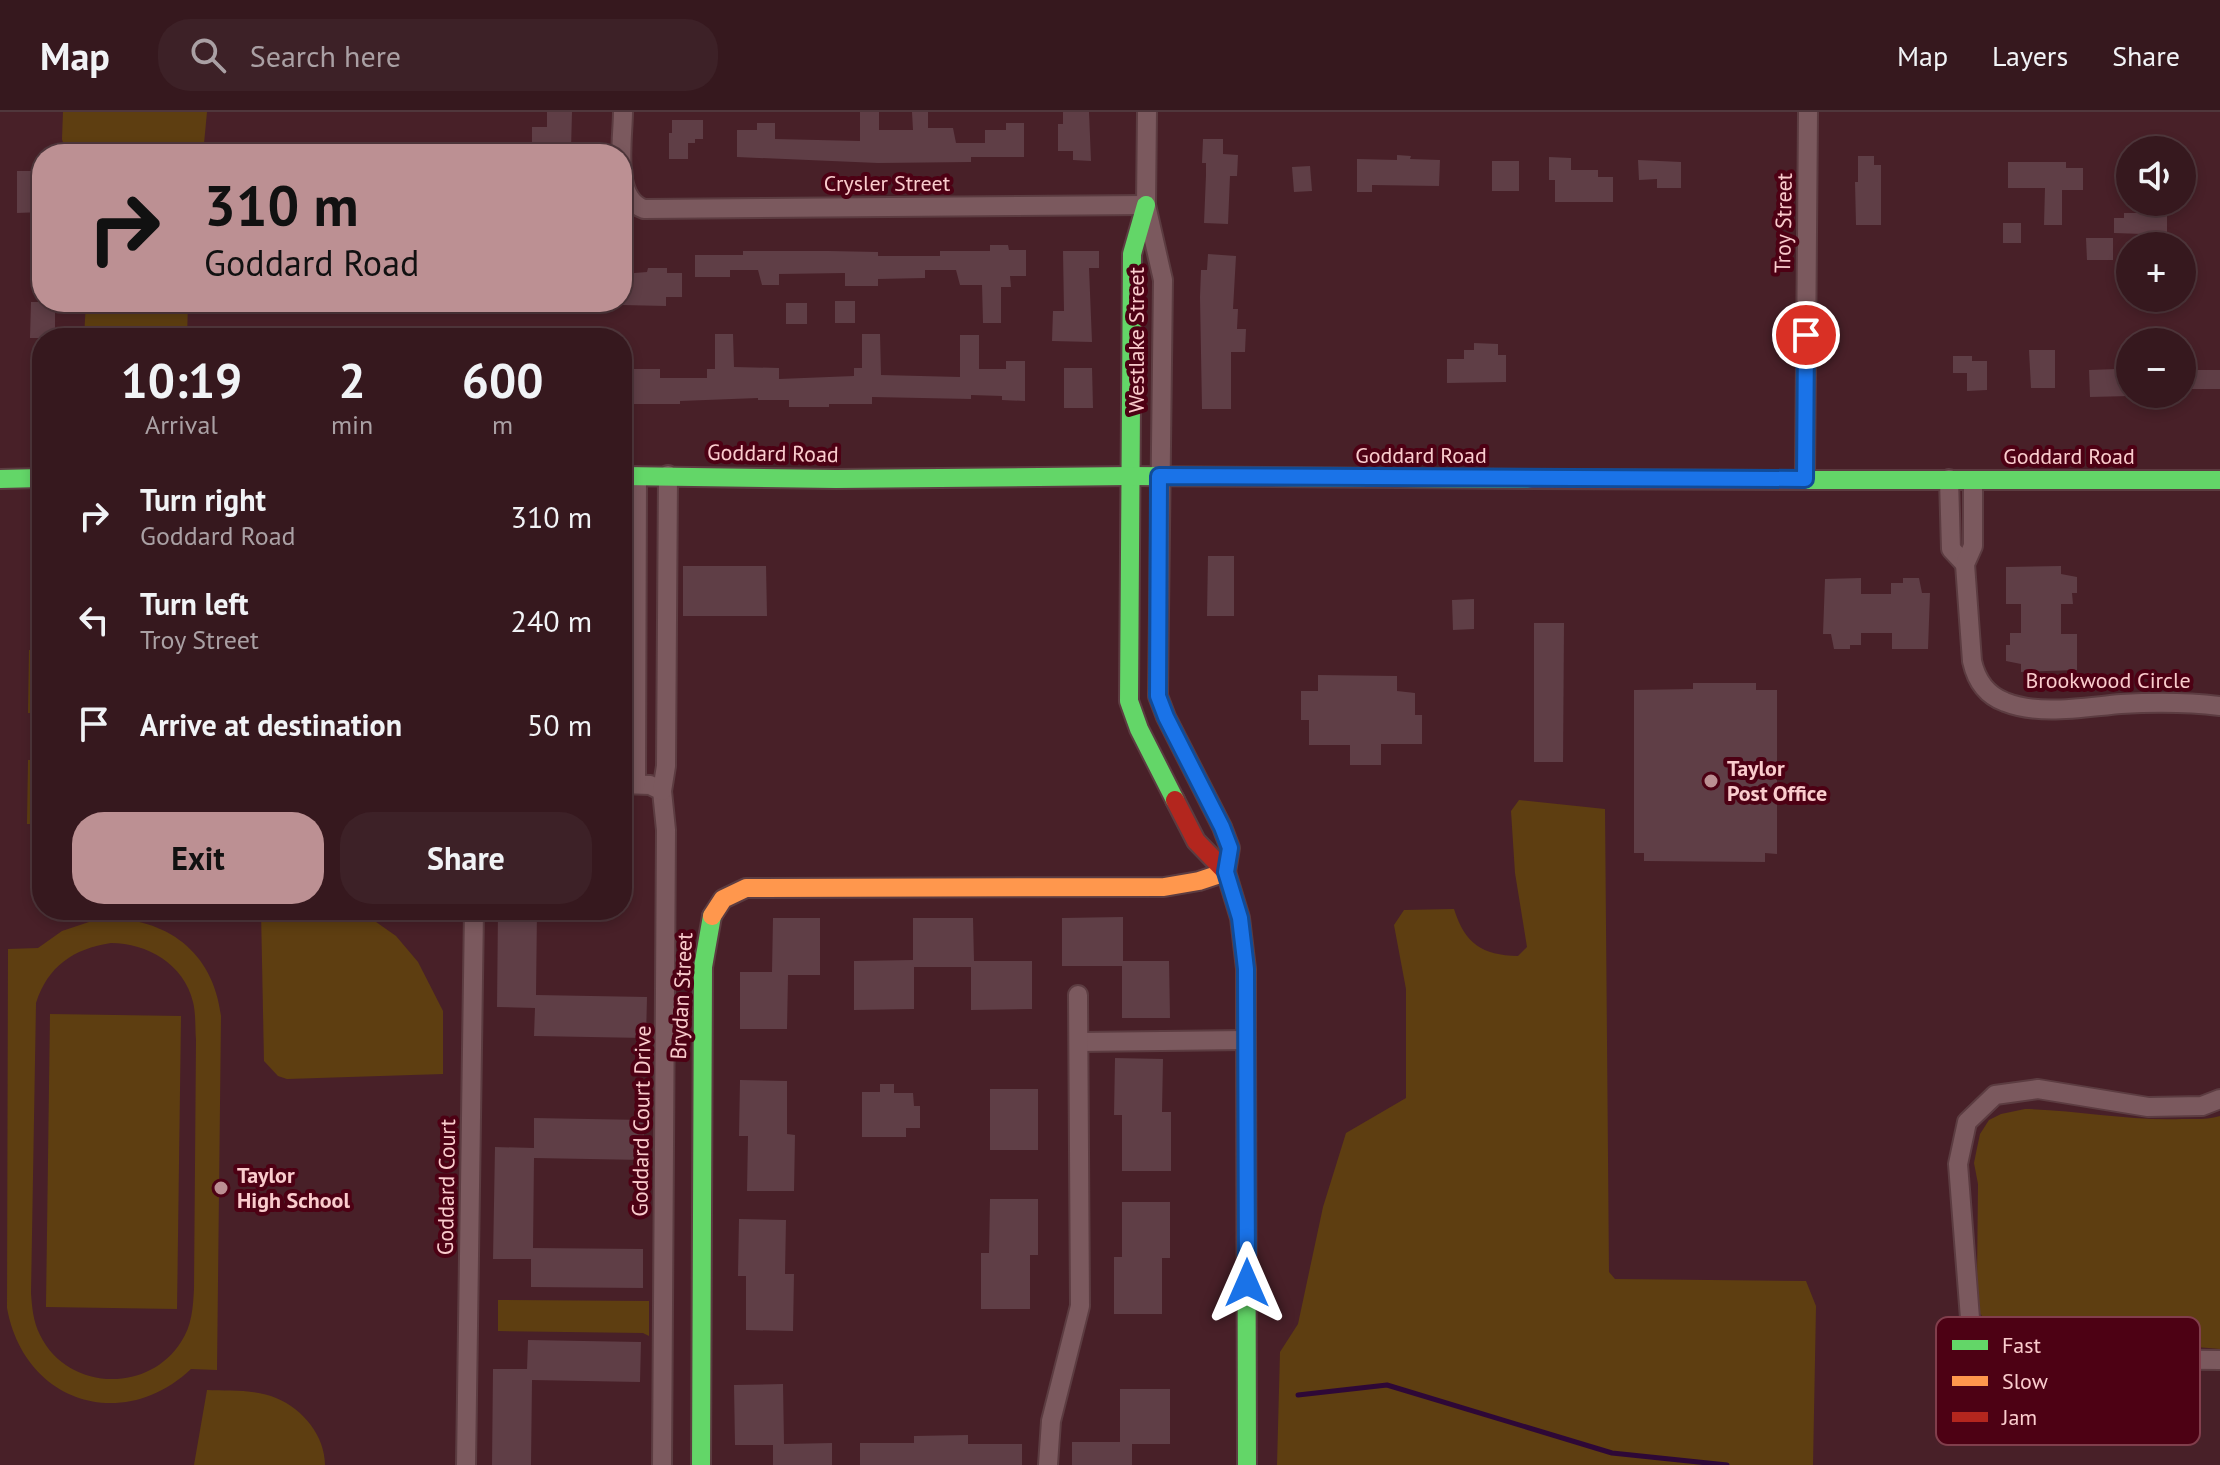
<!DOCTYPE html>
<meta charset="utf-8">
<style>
:root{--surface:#36181e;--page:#3d2127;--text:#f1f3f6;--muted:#aaa0a4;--line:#50373c;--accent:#bc9093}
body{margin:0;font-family:"PT Sans",sans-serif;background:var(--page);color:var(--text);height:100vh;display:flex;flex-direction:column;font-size:30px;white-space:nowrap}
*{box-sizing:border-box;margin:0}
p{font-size:26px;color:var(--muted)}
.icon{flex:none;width:44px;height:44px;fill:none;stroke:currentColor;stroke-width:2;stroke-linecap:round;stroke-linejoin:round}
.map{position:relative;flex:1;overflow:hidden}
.details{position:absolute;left:32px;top:216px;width:600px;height:592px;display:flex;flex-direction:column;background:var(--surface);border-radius:32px;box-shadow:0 4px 12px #0003,0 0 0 2px var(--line)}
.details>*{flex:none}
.top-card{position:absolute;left:32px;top:32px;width:600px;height:168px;border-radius:32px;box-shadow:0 4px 12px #0003,0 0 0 2px var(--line);background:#bc9093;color:#111;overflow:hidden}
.buttons{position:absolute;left:2116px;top:24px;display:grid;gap:16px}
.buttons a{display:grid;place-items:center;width:80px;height:80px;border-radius:50%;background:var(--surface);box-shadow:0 4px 12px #0003,0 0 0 2px var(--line);font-size:40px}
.pin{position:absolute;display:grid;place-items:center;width:68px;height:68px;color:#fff;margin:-34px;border:4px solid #fff;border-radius:50%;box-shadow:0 2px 8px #0007}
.me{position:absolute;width:88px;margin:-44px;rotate:0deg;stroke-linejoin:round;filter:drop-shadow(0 0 6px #0008)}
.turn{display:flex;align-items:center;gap:28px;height:168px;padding:0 40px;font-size:36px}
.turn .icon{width:104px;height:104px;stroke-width:2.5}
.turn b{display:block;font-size:56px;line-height:68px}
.eta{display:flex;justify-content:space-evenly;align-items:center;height:136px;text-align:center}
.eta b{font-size:48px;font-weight:700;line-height:56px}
.primary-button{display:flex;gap:16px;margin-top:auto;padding:16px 40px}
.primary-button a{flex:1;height:92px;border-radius:32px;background:var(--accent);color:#111;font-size:32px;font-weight:700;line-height:92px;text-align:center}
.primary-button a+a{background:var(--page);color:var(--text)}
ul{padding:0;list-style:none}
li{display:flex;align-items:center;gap:24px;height:104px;padding:0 40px}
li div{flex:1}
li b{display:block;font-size:30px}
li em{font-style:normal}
header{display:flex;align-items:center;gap:48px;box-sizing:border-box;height:112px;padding:0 40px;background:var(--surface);border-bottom:2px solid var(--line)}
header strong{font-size:38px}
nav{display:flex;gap:44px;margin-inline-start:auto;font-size:28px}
.search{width:560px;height:72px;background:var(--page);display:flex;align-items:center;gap:20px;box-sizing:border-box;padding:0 28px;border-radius:32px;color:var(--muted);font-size:30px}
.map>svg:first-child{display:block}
.green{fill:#5e3e11;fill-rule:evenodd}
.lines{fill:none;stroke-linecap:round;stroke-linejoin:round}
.stream{stroke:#2e0837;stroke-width:5}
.building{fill:#5f3e46}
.street-casing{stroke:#5c3c41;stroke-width:22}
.fast-casing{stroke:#5c3c41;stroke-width:22}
.slow-casing{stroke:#5c3c41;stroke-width:22}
.jam-casing{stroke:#5c3c41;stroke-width:22}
.street{stroke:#7b595e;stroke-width:18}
.fast{stroke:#63d668;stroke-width:18}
.slow{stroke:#ff974d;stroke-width:18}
.jam{stroke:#b3261e;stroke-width:18}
.route-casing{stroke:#114b97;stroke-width:20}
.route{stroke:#1a73e8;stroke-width:14}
.poi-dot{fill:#bc9093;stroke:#4d0114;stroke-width:3}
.labels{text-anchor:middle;stroke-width:8;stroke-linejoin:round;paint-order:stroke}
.street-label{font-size:22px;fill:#facccd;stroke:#4d0114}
.poi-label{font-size:22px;font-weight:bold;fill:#facccd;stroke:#4d0114;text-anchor:start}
.key{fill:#4d0114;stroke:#813e4c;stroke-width:2}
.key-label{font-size:22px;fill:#facccd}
</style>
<header>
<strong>Map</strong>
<div class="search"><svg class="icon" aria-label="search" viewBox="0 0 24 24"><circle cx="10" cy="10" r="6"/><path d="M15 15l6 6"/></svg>Search here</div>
<nav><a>Map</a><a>Layers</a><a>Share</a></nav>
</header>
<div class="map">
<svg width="2220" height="1353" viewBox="0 0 2220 1353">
<rect width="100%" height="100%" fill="#482028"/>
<g class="green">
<path d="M63 0H207L203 42H66L62 27Z"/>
<path d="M86 190H188L187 226H84Z"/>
<path d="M29 538H42V601H28Z"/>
<path d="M28 648H42V712H27Z"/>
<path d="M1519 688 1605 697 1609 1160 1615 1167 1806 1169 1816 1194 1813 1353H1277L1280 1240 1298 1212 1323 1095 1346 1021 1406 986V877L1394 813 1404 798 1454 797C1465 832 1482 843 1518 844L1527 835 1515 761 1511 699Z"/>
<path d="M261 798H359L396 824 418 850 443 899V962L287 967 278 964 264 949Z"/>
<path d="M101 806C165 805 213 838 221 904L217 1258 191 1257C122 1322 24 1290 7 1196L8 837 38 836 62 819ZM111 831C147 831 184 852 193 890 196 902 195 916 196 928L194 1177C193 1195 192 1214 181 1230 148 1282 67 1279 40 1223 33 1209 32 1195 31 1181L36 891C48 854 73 837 111 831Z"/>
<path d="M50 902 181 904 177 1197 46 1195Z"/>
<path d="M2025 997C2078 998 2129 1009 2182 1007 2195 1007 2208 1008 2220 1004V1237L2125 1229 2034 1234 2010 1230 1990 1215 1979 1200 1977 1170 1978 1072 1974 1051 1977 1036 1980 1022 1989 1008 2001 1002Z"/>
<path d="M498 1188 649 1189V1224L643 1221 498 1219Z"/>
<path d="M207 1278C228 1279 256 1277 276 1286 303 1297 325 1324 325 1353H194Z"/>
</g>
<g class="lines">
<path class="stream" d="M1298 1283 1387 1273 1612 1341 1727 1353"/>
</g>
<g class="building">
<path d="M547 0H572L571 38H568V42H540V33H532V15H547Z"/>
<path d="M860 0H879V18H913L912 0H928V16H953L956 31H985V18H1006V11H1024V45H971V50L878 51 737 45V18H757V11H775V27L860 29Z"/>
<path d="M1063 0H1089L1091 49 1073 48V39H1058V12H1063Z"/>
<path d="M672 8H703V27H695V31H688V47H669V21H672Z"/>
<path d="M1203 27H1223V42L1238 43 1237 64H1230L1228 112 1204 111 1206 63V51H1202Z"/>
<path d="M1397 43 1411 44 1410 47 1440 48 1439 74 1372 73V80H1357V47L1397 48Z"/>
<path d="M1858 44H1874V53H1881V113H1856L1855 70H1858Z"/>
<path d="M1549 45 1571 46V58H1598V65H1613V90H1555V68H1549Z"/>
<path d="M1638 48 1681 50V76H1657V67L1639 68Z"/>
<rect x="1492" y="49" width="27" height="30"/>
<path d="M2008 50H2066V56H2083V78H2062V113H2044L2045 76H2008Z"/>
<path d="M1310 54 1312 79 1294 80 1292 55Z"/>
<path d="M17 59H42V100L17 101Z"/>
<path d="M2144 95H2167V130H2143V122L2114 121V106H2124V101H2144Z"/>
<rect x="2003" y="111" width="18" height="20"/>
<path d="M2086 126H2113V148H2087Z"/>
<path d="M990 133H1008L1009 138H1026V164H1010L1011 175H1001V211H983L982 173H960L956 158H925V166L878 167V174H845V161L779 162V173H762L758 158H730V165H695V143H743V139H829L878 140V144H940V139H990Z"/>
<path d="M1063 139H1099V156H1089L1092 230 1052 229 1053 199H1064Z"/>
<path d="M1208 142 1236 144 1233 197H1238L1237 217H1246L1245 240H1231V297H1202L1200 185 1201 158H1207Z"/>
<path d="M648 156H667V161H682V185H666V194L622 193V162L647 160Z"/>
<rect x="835" y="189" width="20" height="22"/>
<path d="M31 190H55V226H30Z"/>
<rect x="786" y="191" width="21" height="21"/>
<path d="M715 222H733L734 255 779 256V267L854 264V256H862V222H880L881 263 960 265V223H979V257H1006V249H1025V289L1002 288V284L971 283V287L872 285V292H829V295H789V288H758V286L680 289V292H622V257H660V266H707V257H715Z"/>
<path d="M1474 231 1498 232V243H1506V270L1447 271V247H1464V238H1474Z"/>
<path d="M2029 238H2055V276H2031Z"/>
<path d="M1953 244H1972V249H1987V278L1967 279V261H1953Z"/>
<path d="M1064 256H1092L1093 296H1064Z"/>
<path d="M2117 257V262H2130V284L2090 285 2089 258Z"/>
<rect x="2182" y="258" width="38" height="19"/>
<path d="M1208 444H1234V504H1207Z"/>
<path d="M683 454H766L767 504H683Z"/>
<path d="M2061 454V462L2077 465V481H2072L2073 492H2061V522H2077V558L2021 560V552L2006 549V533H2010V521H2021V492H2006V455Z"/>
<path d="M1861 466V482H1891V471H1903V466H1919L1922 481H1930L1928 537H1892V521H1861V533H1850V537H1834L1831 522H1823L1825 467Z"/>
<path d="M1474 487V517L1453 518 1452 488Z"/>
<path d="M1534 511H1564L1563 650H1534Z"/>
<path d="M1318 563 1397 564V579L1415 581V603H1422V632H1381V653H1350V633H1309V608H1301V579H1318Z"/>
<path d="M1693 571H1756V578H1777V742L1765 741V750L1644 749V741H1634V578L1693 577Z"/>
<path d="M498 798H537L536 883 647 885 646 926 534 924 535 896 497 895Z"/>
<path d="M1123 805V849H1169L1170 906H1122V854H1062V806Z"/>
<path d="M773 806H820V863H788L787 917H740V860H772Z"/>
<path d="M913 806H973L974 849H1032V897L971 898V855H914V897L854 898V849L913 848Z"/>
<path d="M1115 946 1163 947 1162 1000H1171V1059H1122V1003H1114Z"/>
<path d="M740 968 787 969V1022L795 1023 794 1079H747L748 1024H739Z"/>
<path d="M880 972H894V981H913L914 994H920V1016H906V1025H862V980H880Z"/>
<rect x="990" y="977" width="48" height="61"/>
<path d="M534 1006 644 1008V1048L534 1046 533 1136 643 1137V1176L531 1175V1147H493L495 1035 534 1036Z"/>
<path d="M990 1087H1038V1143H1030V1197H981V1141H989Z"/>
<path d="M1122 1090H1170V1146H1162V1202H1114V1145H1122Z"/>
<path d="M739 1107 786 1108 785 1162H794L793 1219 746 1218V1164H738Z"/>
<path d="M528 1228 641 1230 640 1270 532 1268 531 1353H492L493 1257H527Z"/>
<path d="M783 1272 784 1332 832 1331V1353H773V1333H735L734 1273Z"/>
<path d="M1120 1277H1170V1332H1132V1353H1072V1330H1120Z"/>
<path d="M968 1323V1332H1022V1353H860V1331H914V1324Z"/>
</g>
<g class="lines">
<g class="street-casing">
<g id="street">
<path d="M623 0C623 28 612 86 644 97L1146 93"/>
<path d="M1147 0 1146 93 1163 168 1158 584 1166 605 1222 715 1230 736 1226 760"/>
<path d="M1805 367 1808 0"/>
<path d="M1949 367 1951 437 1965 452"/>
<path d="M1973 368V434L1965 452 1972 549C1976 567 1986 583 2005 590 2040 604 2085 595 2121 592 2155 590 2187 590 2220 594"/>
<path d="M622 672 650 673 662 679 666 718 662 1353"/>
<path d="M636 672 637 364"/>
<path d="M662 679 666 654 668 363"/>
<path d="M1079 930 1246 928"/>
<path d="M2220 987 2202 994 2148 995 2038 977 1995 983 1967 1010 1958 1052 1971 1219C2011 1260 2062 1248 2113 1247 2149 1247 2184 1248 2220 1248"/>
<path d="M466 1353 474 798"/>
<path d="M1048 1353 1051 1309 1080 1194 1078 883"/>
</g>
</g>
<g class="fast-casing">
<g id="fast">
<path d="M1146 93 1132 142 1129 589 1139 617 1175 688"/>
<path d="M622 364 836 367 1130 364 1532 367"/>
<path d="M0 367 42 366"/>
<path d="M1803 368H2220"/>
<path d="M1246 916 1247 1353"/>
<path d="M701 1353 703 855 712 804"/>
</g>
</g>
<g class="slow-casing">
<path id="slow" d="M712 804 723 787 746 776 1164 775 1199 769 1226 760"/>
</g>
<g class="jam-casing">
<g id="jam">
<path d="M1532 367 1803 368"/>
<path d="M1175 688 1196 729 1226 760 1240 806 1246 857V916"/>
</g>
</g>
<use href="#street" class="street"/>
<use href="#fast" class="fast"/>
<use href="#slow" class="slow"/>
<use href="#jam" class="jam"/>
</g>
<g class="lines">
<g class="route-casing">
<path id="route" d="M1247 1171 1246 857 1240 806 1226 760 1230 736 1222 715 1166 605 1158 584 1159 364 1805 367 1806 223"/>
</g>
<use href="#route" class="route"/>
</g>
<g class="poi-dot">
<circle cx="1711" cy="669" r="8"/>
<circle cx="221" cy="1076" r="8"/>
</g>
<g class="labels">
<g class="street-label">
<text x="887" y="79">Crysler Street</text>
<text transform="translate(1783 111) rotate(-89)" y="8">Troy Street</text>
<text transform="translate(1136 228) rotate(-90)" y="8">Westlake Street</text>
<text transform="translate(773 341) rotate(1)" y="8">Goddard Road</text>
<text x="1421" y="351">Goddard Road</text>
<text x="2069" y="352">Goddard Road</text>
<text x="2108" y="576">Brookwood Circle</text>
<text transform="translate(681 884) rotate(-87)" y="8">Brydan Street</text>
<text transform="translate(641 1009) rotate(-89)" y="8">Goddard Court Drive</text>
<text transform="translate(446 1075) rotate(-89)" y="8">Goddard Court</text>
</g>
<g class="poi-label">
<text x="1727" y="664">Taylor<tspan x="1727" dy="25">Post Office</tspan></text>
<text x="237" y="1071">Taylor<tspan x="237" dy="25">High School</tspan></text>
</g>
</g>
<rect x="1936" y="1205" width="264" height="128" rx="12" class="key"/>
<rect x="1952" y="1228" width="36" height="10" fill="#63d668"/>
<rect x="1952" y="1264" width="36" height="10" fill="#ff974d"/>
<rect x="1952" y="1300" width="36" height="10" fill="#b3261e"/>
<g class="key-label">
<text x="2002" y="1241">Fast</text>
<text x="2002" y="1277">Slow</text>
<text x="2002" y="1313">Jam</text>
</g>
</svg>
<div class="buttons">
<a><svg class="icon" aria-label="sound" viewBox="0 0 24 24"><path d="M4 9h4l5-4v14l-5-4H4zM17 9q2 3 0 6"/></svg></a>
<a>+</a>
<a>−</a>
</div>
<div class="pin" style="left:1806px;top:223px;background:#d93025"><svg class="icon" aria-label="arrive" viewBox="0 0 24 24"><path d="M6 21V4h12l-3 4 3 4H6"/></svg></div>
<svg class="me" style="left:1247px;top:1171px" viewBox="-20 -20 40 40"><path d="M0-17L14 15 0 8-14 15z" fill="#1a73e8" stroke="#fff" stroke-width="4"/></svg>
<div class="top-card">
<div class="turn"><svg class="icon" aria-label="right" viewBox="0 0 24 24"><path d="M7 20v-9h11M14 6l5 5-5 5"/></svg><div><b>310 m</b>Goddard Road</div></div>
</div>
<section class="details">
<div class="eta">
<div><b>10:19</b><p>Arrival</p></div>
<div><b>2</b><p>min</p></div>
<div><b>600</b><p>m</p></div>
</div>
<ul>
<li><svg class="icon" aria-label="right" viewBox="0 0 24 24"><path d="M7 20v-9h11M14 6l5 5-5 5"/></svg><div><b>Turn right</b><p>Goddard Road</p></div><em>310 m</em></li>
<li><svg class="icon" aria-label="left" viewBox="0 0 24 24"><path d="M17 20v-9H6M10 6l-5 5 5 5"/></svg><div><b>Turn left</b><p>Troy Street</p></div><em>240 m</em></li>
<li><svg class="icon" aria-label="arrive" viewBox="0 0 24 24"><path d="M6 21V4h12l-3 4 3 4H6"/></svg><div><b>Arrive at destination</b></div><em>50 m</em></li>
</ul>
<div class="primary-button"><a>Exit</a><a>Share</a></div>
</section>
</div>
